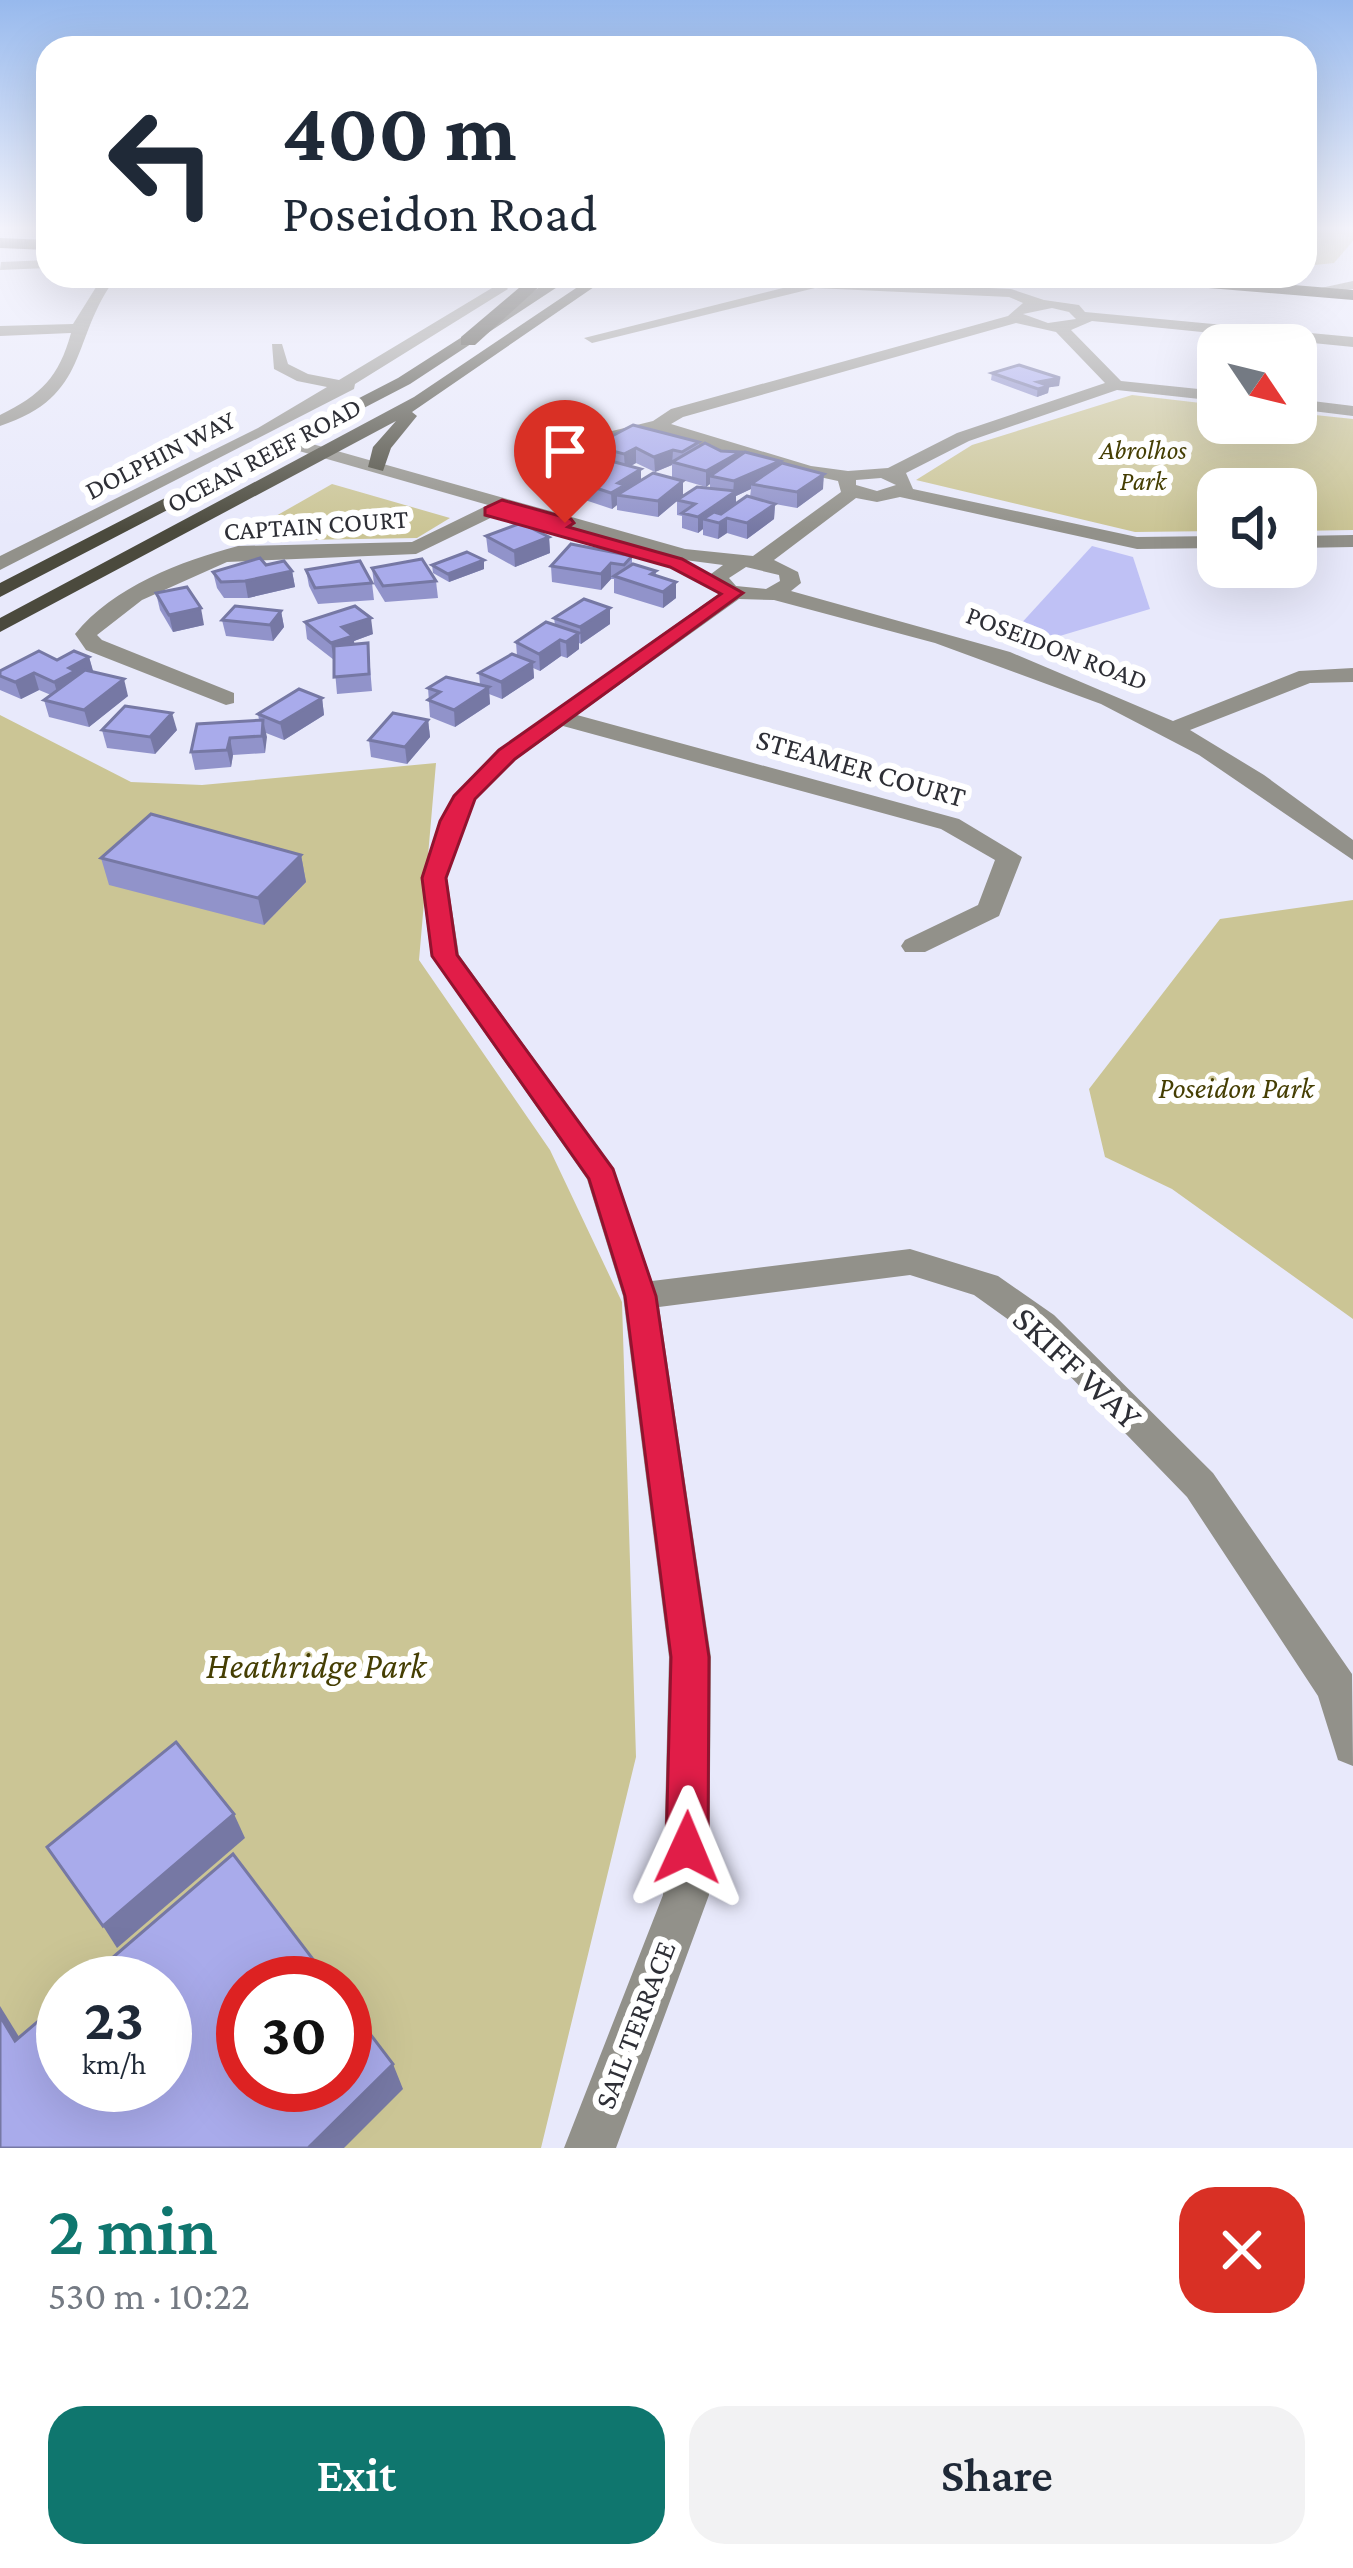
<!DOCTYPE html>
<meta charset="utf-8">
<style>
:root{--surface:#fff;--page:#f2f2f3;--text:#1f2937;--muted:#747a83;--accent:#0f766e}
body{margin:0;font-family:"Crimson Pro",serif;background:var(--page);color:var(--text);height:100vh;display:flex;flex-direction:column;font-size:45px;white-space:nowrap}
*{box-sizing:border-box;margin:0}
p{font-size:39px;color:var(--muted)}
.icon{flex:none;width:66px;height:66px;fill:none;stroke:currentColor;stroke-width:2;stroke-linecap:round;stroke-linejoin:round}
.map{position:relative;height:2148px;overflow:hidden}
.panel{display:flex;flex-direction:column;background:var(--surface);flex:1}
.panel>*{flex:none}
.hud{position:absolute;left:36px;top:36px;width:1281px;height:252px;border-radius:36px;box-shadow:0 12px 48px #0002;background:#fff;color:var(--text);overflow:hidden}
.needle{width:78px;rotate:125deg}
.buttons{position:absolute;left:1197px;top:324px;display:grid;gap:24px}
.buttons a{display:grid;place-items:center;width:120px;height:120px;border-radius:24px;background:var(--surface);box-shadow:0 12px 48px #0002;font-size:60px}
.speed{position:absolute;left:36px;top:1956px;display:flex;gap:24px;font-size:60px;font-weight:700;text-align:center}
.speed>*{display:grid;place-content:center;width:156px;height:156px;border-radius:50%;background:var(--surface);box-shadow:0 12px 48px #0002;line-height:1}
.speed small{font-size:30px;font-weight:400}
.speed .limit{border:18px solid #d22;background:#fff;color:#111}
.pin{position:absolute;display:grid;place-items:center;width:102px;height:102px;color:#fff;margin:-123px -51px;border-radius:50% 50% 50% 0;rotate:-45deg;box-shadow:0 0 12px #0007}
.pin .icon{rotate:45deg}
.me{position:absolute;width:132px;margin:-66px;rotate:1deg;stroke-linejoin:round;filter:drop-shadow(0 0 9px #0008)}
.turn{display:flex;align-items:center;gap:42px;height:252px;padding:0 48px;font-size:54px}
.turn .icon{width:156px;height:156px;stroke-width:2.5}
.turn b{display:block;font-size:84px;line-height:102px}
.round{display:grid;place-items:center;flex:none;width:126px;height:126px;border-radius:36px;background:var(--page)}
.headline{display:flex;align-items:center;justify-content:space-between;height:204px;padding:0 48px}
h1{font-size:72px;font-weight:600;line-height:90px;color:var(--accent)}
.action{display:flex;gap:24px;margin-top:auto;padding:24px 48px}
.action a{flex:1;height:138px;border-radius:36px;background:var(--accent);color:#fff;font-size:48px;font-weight:600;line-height:138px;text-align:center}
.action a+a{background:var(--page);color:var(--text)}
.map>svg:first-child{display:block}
.green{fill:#cbc595;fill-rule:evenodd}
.water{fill:#bfc1f5}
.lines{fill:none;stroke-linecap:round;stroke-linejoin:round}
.minor{fill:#92918a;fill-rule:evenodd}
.major{fill:#4b4a3d;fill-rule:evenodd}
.highway{fill:#333123;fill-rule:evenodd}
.wall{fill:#9193ca;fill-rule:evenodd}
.shaded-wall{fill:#7678a4}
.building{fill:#a9abeb;stroke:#7678a4;stroke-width:3}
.route{fill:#e11d48;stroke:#92132f;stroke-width:3}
.labels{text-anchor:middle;stroke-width:12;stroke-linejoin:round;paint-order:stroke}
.far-park-label{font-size:27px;font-style:italic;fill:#453e03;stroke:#fff}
.far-street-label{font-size:27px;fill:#2e2f36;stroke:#fff}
.street-label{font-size:30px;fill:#2e2f36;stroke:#fff}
.park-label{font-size:30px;font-style:italic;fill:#453e03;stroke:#fff}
.near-street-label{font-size:36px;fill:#2e2f36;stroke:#fff}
.near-park-label{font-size:36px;font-style:italic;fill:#453e03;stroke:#fff}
</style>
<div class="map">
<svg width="1353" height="2148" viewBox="0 0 1353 2148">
<rect width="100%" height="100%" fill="#e8e9fb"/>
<g class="green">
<path d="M1305 230H1353V241L1334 263 1305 266Z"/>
<path d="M1132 395 1218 405V423H1296V413L1353 419V530L1296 531V489H1218V531L1135 532 916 480 972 445Z"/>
<path d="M332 484 450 518 417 538 232 541Z"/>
<path d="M0 715 131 782 202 785 436 763 419 960 550 1150 622 1302 636 1757 541 2148H0ZM63 1983H165V2085H63ZM243 1983H345V2085H243Z"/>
<path d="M1353 900V1319L1172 1189 1105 1157 1089 1089 1220 919Z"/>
</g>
<path class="water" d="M1092 546 1133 557 1150 609 1053 638 1017 628Z"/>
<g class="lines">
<g class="minor">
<path d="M48 260V268L0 270 1 262Z"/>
<path d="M103 276H117C69 339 92 396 0 426V415C41 395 59 377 71 333L0 336V326L73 324Z"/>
<path d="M471 276H496L508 289 355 384 354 389 0 570V556L258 428 327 387 297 381 274 369 272 344H282L288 364 308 374 339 380 492 288Z"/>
<path d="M815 280 1011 289 1044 300 1079 305 1085 312 1353 337V347L1092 321 1071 330 1121 381 1218 391V401L1117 390 969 441 906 473 913 489 1137 537 1218 536V548L1137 549 900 497 877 502 856 498 774 560 798 572 801 583 791 591 1010 652 1173 721 1299 671 1353 668V682L1310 683 1190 730 1264 775 1353 840V860L1199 755 1101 704 935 643 774 600 739 599 577 715 959 819 1022 857 999 916 925 952H905L901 946 905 940 978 905 995 860 941 829 563 726 515 760 475 799 463 822 447 878 459 955 613 1168 652 1281 910 1249 998 1276 1054 1315 1213 1473 1352 1674 1353 1766 1338 1760 1318 1696 1187 1497 1030 1335 974 1295 910 1275 659 1307 711 1657 709 1895 616 2148H564L663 1895 669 1657 623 1296 587 1179 431 956 421 878 439 822 453 796 499 750 720 593 707 577 723 565 677 559 507 510 416 554 227 562 142 600 97 635 102 640 234 693V703L226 705 86 650 75 634C113 587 181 561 238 546L412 542 488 505 285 447 282 443 291 438 685 549 753 556 841 492 838 481 746 461 657 431 523 460 514 455 653 421 671 409 1008 316 1023 303 1009 297 815 288 592 343 584 338ZM1052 308 1069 312 1076 319 1048 323 1023 314ZM1016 323 1056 332 1105 383 957 433 888 468 848 471 811 466 671 424 683 417ZM881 478 896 485 877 491 856 485V480ZM746 567 779 575 780 581 766 589 736 586 729 578Z"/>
<path d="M1353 281V289L1314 295 1307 291Z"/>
<path d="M1296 399 1353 406V416L1296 409Z"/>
<path d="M1353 535V547L1296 548V536Z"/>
</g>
<g class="major">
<path d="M557 276H574L410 384 0 597V583L398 378Z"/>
<path d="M594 276H610L412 412 417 416 391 448 383 471 368 467 373 447 396 421 0 632V618L414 397Z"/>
</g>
<g class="highway">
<path d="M0 238 48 240V250L0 248Z"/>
<path d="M533 276H551L475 345H461V337Z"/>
<path d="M1116 276H1186L1353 290V300L1124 281Z"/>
</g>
</g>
<g class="wall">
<path d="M992 373 1060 378 1059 386 1049 387 1048 393 1037 397 991 380Z"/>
<path d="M699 442V446L780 465 823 489 797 508 775 504 774 519 747 539 727 533 718 539 703 535V529L698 533 682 528V516L677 515V501L658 517 617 510V505L612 509 573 496V491L565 496 529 485 528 470 593 456V446ZM636 463 655 472 672 465V477L706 487 710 484V488L683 496 641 480V469L631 466ZM751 489 750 497 736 504V496Z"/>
<path d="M486 536 549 537 550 553 515 567 488 552Z"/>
<path d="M632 556V565L656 571V576L676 598 663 608 614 593V579H611L601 590 552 582 551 566Z"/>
<path d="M266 565 292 571 295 587 248 598H224L217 588 213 572Z"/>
<path d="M432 565 484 569 449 582 433 573Z"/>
<path d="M372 568 436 581 438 598 385 602 374 584Z"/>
<path d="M306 570 372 583 374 600 318 604 309 586Z"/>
<path d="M156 593 204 625 173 632 160 610Z"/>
<path d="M610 608V624L581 644 579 643V649L567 658 561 656 540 671 533 668 534 678 502 699 489 694 490 704 455 727 430 717 428 688 480 685 479 673 517 656 516 642 555 625 554 618Z"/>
<path d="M281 611 284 627 273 641 226 636 222 620Z"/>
<path d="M305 622 373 634 354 641V644L368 643 372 691 337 694 334 660 307 639Z"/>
<path d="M89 657 93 672 128 696 89 727 49 717 44 700 51 695 39 690 21 699 0 690V671L57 660Z"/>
<path d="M322 698 324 715 284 740 266 733 265 753 233 755 231 767 195 770 191 752 259 720 258 714Z"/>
<path d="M428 720 430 737 407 764 371 757 369 740Z"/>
<path d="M102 730H177L155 754 107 748Z"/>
<path d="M301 855 306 882 264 925 109 885 101 858Z"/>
</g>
<g class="shaded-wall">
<path d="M1060 378 1059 386 1049 387 1048 393 1037 397 1038 382Z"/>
<path d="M636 448V463L625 469 624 454Z"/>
<path d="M673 450 672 465 655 472 654 457Z"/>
<path d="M740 452 739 467 710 476V484L706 487V471Z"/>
<path d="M604 458V473L572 480 573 491 565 496 564 481Z"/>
<path d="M780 461V476L751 484V489L736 496V506L713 522 703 519V529L698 533V517L733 493 734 481Z"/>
<path d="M641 469V484L617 495V505L612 509 611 493 618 483Z"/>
<path d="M824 474 823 489 797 508V492Z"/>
<path d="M683 481V496L658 517V501Z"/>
<path d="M775 504 774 519 747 539V523Z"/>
<path d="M727 518V533L718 539 719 523Z"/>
<path d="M549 537 550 553 515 567 514 551Z"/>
<path d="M484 560V569L449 582 448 574Z"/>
<path d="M611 563V579L601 590V574Z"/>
<path d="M292 571 295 587 248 598 245 581Z"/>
<path d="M676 582V598L663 608V592Z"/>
<path d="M201 608 204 625 173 632 169 615Z"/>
<path d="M610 608V624L581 644 580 627Z"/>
<path d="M281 611 284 627 273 641 270 625Z"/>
<path d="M371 618 373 634 354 641 356 653 334 660 331 643 342 627Z"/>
<path d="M579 633V649L567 658 566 642Z"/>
<path d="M560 640 561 656 540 671 539 654Z"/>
<path d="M89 657 94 674 59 699 54 682 69 668Z"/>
<path d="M533 662 534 678 502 699 501 682Z"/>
<path d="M34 673 39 690 21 699 15 682Z"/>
<path d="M124 679 128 696 89 727 84 710Z"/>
<path d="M489 687 490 704 455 727 454 710Z"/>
<path d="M322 698 324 715 284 740 280 723Z"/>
<path d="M172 713 177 730 155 754 150 737Z"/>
<path d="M263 720 267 737 265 753 262 736Z"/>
<path d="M428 720 430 737 407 764 405 747Z"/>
<path d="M230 738 233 755 231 767 227 750Z"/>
<path d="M301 855 306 882 264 925 258 898Z"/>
<path d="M234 1814 245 1838 117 1948 103 1926Z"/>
<path d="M0 2006 37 2066 15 2041 0 2016Z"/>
<path d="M393 2064 403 2089 344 2148H308Z"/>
</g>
<g class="building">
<path d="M1019 365 1060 378 1038 382 1049 386 1038 389 992 373Z"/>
<path d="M633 425 699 442 682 452 673 450 654 457 636 448 624 454 593 446Z"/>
<path d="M705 443 721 451 740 452 706 471 672 462Z"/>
<path d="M563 451 604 458 564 481 528 470Z"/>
<path d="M745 452 780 461 734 481 710 476Z"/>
<path d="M607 460 641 469 618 483 625 485 611 493 572 480Z"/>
<path d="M782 463 824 474 797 492 751 484Z"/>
<path d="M653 473 683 481 658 501 617 495Z"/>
<path d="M697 487 736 491 698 517 682 513 695 504 677 500Z"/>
<path d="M747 496 775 504 747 523 727 518 719 523 703 519 714 512 721 514Z"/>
<path d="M521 523 549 537 514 551 486 536Z"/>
<path d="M571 544 632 556 624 565 611 563 601 574 551 566Z"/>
<path d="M467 552 484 560 448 574 432 565Z"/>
<path d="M260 558 266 565 284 561 292 571 245 581 221 582 213 572Z"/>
<path d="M422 559 436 581 383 586 372 568Z"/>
<path d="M360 561 372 583 315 588 306 570Z"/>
<path d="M633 564 656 571 651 574 676 582 663 592 614 576Z"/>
<path d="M187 587 201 608 169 615 156 593Z"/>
<path d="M584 599 610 608 580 627 554 618Z"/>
<path d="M235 606 281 611 270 625 222 620Z"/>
<path d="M355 606 371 618 342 627 353 636 331 643 305 622Z"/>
<path d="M546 622 579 633 566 642 560 640 539 654 516 642Z"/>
<path d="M368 643 369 674 334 677V646Z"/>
<path d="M39 651 57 660 74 651 89 657 69 668 75 671 54 682 34 673 15 682 0 676V671Z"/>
<path d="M512 654 533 662 501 682 479 673Z"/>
<path d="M85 670 124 679 84 710 44 700Z"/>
<path d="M446 677 489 687 454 710 428 700 440 692 428 688Z"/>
<path d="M299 689 322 698 280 723 258 714Z"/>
<path d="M125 706 172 713 150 737 102 730Z"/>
<path d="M393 713 428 720 405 747 369 740Z"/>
<path d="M263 720 262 736 230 738 227 750 191 752 197 724Z"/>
<path d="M151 814 301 855 258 898 101 858Z"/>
<path d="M176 1742 234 1814 103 1926 47 1847Z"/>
<path d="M233 1854 331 1983H243V2085H345V2001L393 2064 308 2148H0V2016L15 2041 63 2000V2085H165V1983H83Z"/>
</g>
<linearGradient id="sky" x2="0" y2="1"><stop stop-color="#97b9ed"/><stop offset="0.43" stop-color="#f5f5fd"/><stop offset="1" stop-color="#f5f5fd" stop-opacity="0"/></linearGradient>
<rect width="1353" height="531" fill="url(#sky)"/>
<path class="route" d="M502 500 571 519 574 523 568 527 682 559 743 593 515 759 475 799 446 878 457 955 613 1169 656 1296 709 1657 708 1848 702 1862 687 1868 672 1862 666 1848 671 1657 625 1296 589 1179 432 956 422 878 440 821 454 796 499 750 721 594 670 567 485 515V508Z"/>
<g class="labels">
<g class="far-park-label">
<text x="1143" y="459">Abrolhos<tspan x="1143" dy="31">Park</tspan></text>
</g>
<g class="far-street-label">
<text transform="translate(160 455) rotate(-27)" y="9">DOLPHIN WAY</text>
<text transform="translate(264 455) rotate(-28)" y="9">OCEAN REEF ROAD</text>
<text transform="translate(316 525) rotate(-4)" y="9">CAPTAIN COURT</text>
<text transform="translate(1057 648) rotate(21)" y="9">POSEIDON ROAD</text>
</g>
<g class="street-label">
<text transform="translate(861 768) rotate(16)" y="10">STEAMER COURT</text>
<text transform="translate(635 2025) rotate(-69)" y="10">SAIL TERRACE</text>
</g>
<g class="park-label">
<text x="1236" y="1098">Poseidon Park</text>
</g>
<g class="near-street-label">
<text transform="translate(1078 1367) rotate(43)" y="13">SKIFF WAY</text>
</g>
<g class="near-park-label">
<text x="316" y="1678">Heathridge Park</text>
</g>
</g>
</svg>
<div class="buttons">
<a><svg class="needle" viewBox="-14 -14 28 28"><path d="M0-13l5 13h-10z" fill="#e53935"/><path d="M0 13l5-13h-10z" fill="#747a83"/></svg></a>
<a><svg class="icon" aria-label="sound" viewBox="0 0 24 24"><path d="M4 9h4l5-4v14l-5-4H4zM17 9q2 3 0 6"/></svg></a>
</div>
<div class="speed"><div>23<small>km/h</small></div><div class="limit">30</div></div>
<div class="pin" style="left:565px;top:523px;background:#d93025"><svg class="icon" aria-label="arrive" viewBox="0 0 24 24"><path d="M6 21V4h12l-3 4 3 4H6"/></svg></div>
<svg class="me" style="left:687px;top:1848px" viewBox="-20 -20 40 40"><path d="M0-17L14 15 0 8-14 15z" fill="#e11d48" stroke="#fff" stroke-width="4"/></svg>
<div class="hud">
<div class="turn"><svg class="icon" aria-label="left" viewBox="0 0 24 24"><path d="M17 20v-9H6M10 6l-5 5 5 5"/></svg><div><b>400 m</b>Poseidon Road</div></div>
</div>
</div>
<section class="panel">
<div class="headline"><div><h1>2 min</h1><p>530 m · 10:22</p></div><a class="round" style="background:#d93025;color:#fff"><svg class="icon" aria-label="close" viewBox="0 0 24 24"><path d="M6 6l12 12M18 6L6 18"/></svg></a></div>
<div class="action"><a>Exit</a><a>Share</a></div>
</section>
